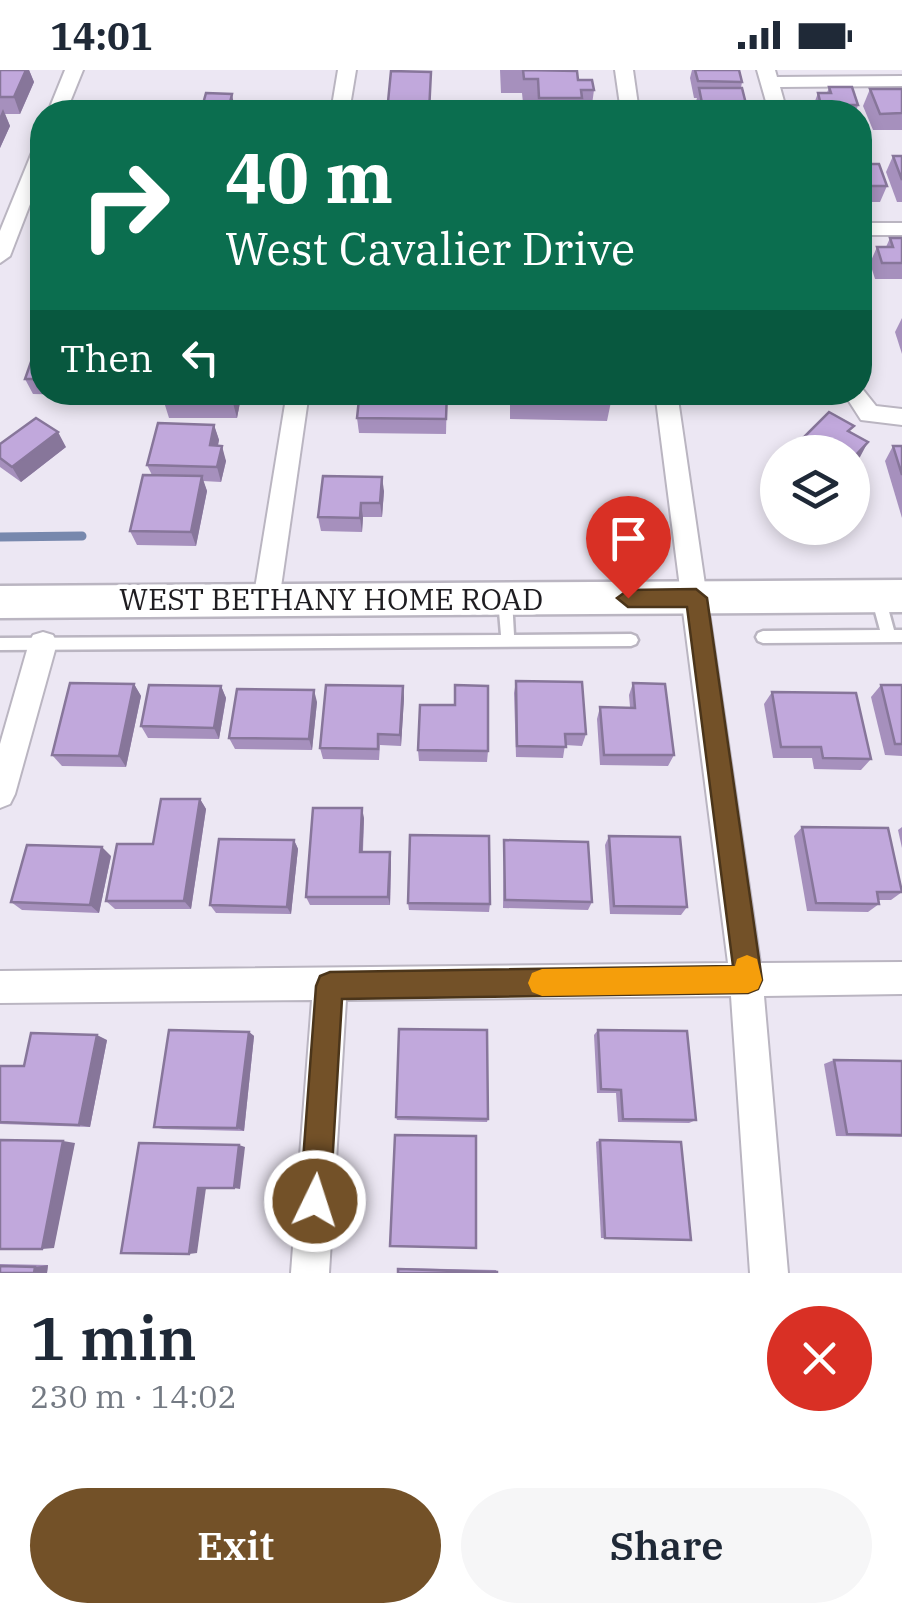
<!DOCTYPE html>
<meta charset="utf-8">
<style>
:root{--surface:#fff;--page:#f6f6f7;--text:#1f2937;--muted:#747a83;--accent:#735128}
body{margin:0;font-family:"IBM Plex Serif",serif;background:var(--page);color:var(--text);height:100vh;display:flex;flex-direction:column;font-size:38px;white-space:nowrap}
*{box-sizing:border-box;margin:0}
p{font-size:32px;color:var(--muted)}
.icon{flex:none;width:55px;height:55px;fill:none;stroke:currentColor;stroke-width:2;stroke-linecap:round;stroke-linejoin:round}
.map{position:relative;height:1203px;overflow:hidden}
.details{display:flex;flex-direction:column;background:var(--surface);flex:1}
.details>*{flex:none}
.guide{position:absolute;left:30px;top:30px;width:842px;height:305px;border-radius:40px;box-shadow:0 5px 15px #0003;background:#0b6e4f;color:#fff;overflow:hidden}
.controls{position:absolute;left:760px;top:365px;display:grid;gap:20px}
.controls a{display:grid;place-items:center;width:110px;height:110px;border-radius:50%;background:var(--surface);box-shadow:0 5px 15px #0003;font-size:50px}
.pin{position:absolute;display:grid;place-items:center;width:85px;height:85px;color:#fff;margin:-102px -42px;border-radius:50% 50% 50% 0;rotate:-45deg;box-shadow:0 0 10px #0007}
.pin .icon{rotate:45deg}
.me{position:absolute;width:110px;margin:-55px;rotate:4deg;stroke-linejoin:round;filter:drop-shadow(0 0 8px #0008)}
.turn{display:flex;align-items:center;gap:35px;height:210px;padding:0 30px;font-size:45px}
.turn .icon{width:130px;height:130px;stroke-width:2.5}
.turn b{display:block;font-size:70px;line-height:85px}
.then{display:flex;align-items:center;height:95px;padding:0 30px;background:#0003;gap:20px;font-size:38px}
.round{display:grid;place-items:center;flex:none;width:105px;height:105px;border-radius:52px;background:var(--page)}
.headline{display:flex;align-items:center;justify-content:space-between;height:170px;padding:0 30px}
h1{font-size:60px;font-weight:600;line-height:75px}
.cta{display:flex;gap:20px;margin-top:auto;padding:20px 30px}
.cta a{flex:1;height:115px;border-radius:60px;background:var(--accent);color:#fff;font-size:40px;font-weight:600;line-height:115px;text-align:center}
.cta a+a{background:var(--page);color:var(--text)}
.status{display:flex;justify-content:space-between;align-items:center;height:70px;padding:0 50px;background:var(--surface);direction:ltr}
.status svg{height:28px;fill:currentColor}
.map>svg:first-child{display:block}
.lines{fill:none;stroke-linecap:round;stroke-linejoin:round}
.stream{stroke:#7788ad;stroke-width:9}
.lane-casing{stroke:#bab5c1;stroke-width:5}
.street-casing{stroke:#bab5c1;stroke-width:4}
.secondary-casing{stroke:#bab5c1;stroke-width:5}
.lane{fill:#fff;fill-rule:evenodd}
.street{fill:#fff;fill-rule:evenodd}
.secondary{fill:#fff;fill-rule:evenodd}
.wall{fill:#a690bd}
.shaded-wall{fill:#87769a}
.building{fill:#c1a8dc;stroke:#87769a;stroke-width:2.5}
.route{fill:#735128;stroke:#4b351a;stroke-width:2.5}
.slow{fill:#f59e0b}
.labels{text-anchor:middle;stroke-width:9;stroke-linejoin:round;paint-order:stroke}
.street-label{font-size:30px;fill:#1e1c20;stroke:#fff}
</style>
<div class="status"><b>14:01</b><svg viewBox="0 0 49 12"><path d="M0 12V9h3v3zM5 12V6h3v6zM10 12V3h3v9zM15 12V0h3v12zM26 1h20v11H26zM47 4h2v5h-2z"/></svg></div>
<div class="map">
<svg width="902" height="1203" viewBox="0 0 902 1203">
<rect width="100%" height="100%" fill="#ece7f3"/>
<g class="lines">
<path class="stream" d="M0 467 82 466"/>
<g class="lane-casing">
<g id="lane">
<path d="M878 522 883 523 885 527 894 560H902V572L763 573 758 571 756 567 758 563 763 561 880 560 871 527 873 523Z"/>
<path d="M505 524 510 525 512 529 514 565 631 564 636 566 638 570 636 574 631 576 0 580V568L501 565 498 529 500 525Z"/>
</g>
</g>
<g class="street-casing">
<g id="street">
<path d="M65 0H83L66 42H48Z"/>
<path d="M338 0H356L349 42H331Z"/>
<path d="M615 0H633L639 42H621Z"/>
<path d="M757 0H775L777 7 902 6V16L780 17 787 42H769Z"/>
<path d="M42 74V103L10 186 0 193V161L33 80Z"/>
<rect x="860" y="153" width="42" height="12"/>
<path d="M860 316 876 336 902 339V355L861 350 843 322H860Z"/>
<path d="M287 322H309L279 531 275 539 266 542 257 539 253 531Z"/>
<path d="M655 322H677L760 893 902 892V924L764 926 788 1203H750L731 926 346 930 329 1203H291L312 930 0 933V901L728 893Z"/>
<path d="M43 562 53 565 57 573 15 724 10 734 0 738V674L29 573 33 565Z"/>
</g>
</g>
<g class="secondary-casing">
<path id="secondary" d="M902 510V542L0 548V516Z"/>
</g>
<use href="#lane" class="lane"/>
<use href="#street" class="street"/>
<use href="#secondary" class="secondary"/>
</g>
<g class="wall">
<path d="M0 0H29L34 12 20 44H5L10 56 0 78Z"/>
<path d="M500 0H569L578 10 594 20 591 42H517L536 39V33H523L522 23H501Z"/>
<path d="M692 0H739L742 12 741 18 747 38 746 42H697L695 34 697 28H694L690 8Z"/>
<path d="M829 17 858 35 856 42H813L812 39 818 23H827Z"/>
<path d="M870 19H902V60H873L863 36Z"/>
<path d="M893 86H902V132H897L886 102Z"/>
<path d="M860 107 887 116 880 132H860Z"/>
<path d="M890 168H902V209H875L870 193 877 177H886Z"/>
<path d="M902 248V284L895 262Z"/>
<path d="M42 289V322H79L78 325 33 324 25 309Z"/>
<path d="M242 322 237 348H169L164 332Z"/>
<path d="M447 322 446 364 359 363 357 348 379 329Z"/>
<path d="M510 322H613L607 351 510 349Z"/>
<path d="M728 322H813L807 335H730Z"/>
<path d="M214 355 219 370 218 376 226 391 221 412 203 411 207 421 196 476 137 475 130 461 152 405 147 395Z"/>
<path d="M0 374 66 377 21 412 0 397Z"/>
<path d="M893 376H902V448L885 391Z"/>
<path d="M384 421 382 447H363L362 462 321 461 318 447Z"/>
<path d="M516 611 586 664 582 676 565 675 563 688 516 687 514 623Z"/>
<path d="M633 613 674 685 668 696 600 695 597 649 600 637H630L629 625Z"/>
<path d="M134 614 141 626 126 697 62 696 52 685Z"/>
<path d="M881 615H902V686L885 685 871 627Z"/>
<path d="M221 616 226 628 219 669 148 668 141 656Z"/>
<path d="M403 616 404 628 401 676 380 675 379 690 323 689 320 678Z"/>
<path d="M772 622 871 689 861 700 814 699 812 688H773L764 634Z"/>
<path d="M317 632 312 680 235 679 229 668Z"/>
<path d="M418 680 488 681 487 692 419 691Z"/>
<path d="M200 729 206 739 191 839H115L106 831 153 774Z"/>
<path d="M364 748 363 782 391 791 390 835H310L306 827Z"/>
<path d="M802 757 902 822 891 830H879V834L868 842 807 841 794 766Z"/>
<path d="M902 757V778L898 760Z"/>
<path d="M609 766 687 837 681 845 610 844 605 775Z"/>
<path d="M294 770 298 779 291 844 216 843 210 835Z"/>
<path d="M504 770 592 832 588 840 503 838Z"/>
<path d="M111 786 99 843 22 840 11 832Z"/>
<path d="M408 833 490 834 489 842 409 840Z"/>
<path d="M598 960 696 1050 689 1053 618 1052 616 1023H597L594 965Z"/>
<path d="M249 962 254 966 244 1061 163 1059 154 1057Z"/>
<path d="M107 970 90 1057 0 1054V996H24Z"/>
<path d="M834 990 902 991V1067L836 1066 824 994Z"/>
<path d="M396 1047 488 1049 487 1052 397 1050Z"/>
<path d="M600 1070 605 1168H601L596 1072Z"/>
<path d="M0 1194 48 1195 47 1203H0Z"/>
<path d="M400 1198 496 1200 497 1202 398 1199Z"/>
</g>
<g class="shaded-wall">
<path d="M26 0H29L34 12 20 44 14 27Z"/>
<path d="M232 24 235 40V42H228Z"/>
<path d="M3 39 10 56 0 78V46Z"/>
<path d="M235 322H242L237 348 233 333Z"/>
<path d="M214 355 219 370 214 390 210 375Z"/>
<path d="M58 362 66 377 21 412 12 397Z"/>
<path d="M868 372 860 387 852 395V389Z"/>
<path d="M222 376 226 391 221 412 217 397Z"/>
<path d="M202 406 207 421 196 476 191 462Z"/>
<path d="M382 407 384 421 382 447 380 433Z"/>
<path d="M361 433 363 447 362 462 360 448Z"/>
<path d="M134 614 141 626 126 697 119 686Z"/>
<path d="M221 616 226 628 219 669 214 658Z"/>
<path d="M403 616 404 628 401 676 400 665Z"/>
<path d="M314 620 317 632 312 680 309 669Z"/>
<path d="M200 729 206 739 191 839 184 831Z"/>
<path d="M362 738 364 748 362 791 360 782Z"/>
<path d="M294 770 298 779 291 844 287 837Z"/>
<path d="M102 777 111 786 99 843 90 835Z"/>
<path d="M390 782 391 791 390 835 388 827Z"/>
<path d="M249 962 254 966 244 1061 237 1058Z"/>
<path d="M97 965 107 970 90 1057 79 1055Z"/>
<path d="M63 1071 75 1073 54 1178 42 1179Z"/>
<path d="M239 1075 245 1077 240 1119 234 1118Z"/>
<path d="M198 1118H206L197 1183 189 1184Z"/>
<path d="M48 1195 47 1203H34L35 1197Z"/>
</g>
<g class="building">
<path d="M0 0H26L14 27H0Z"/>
<path d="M523 0 577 1 578 10H592L594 20H581L582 28H539L538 9H524Z"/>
<path d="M695 0H739L742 12 698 11Z"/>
<path d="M391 1 431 2 429 42H387Z"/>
<path d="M829 17H852L858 35H821L818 23H831Z"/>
<path d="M699 18H742L747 38H703Z"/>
<path d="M870 19H902V43L880 44Z"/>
<path d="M206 23 232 24 228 41H201Z"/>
<rect x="488" y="32" width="12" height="10"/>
<rect x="517" y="39" width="51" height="3"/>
<path d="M893 86H902V110Z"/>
<path d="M860 94H879L887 116H863L860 107Z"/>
<path d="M890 168H902V193H882L877 177H893Z"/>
<path d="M32 289H42V309H25Z"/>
<path d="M166 322H235L233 333 164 332Z"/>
<path d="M380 322H447L446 349 357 348 359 329H379Z"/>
<path d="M829 342 854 356 848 361 868 372 852 389V382H803L794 377Z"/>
<path d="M36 348 58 362 12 397 0 388V374Z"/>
<path d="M158 353 214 355 210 375 222 376 217 397 147 395Z"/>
<path d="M893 376H902V405Z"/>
<path d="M143 405 202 406 191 462 130 461Z"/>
<path d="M323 406 382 407 380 433H361L360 448 318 447Z"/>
<path d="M516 611 582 612 586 664H565L566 677 517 676Z"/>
<path d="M70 613 134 614 119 686 52 685Z"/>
<path d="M633 613 665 614 674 685H604L600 637 635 638Z"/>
<path d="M149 615 221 616 214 658 141 656Z"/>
<path d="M326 615 403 616 400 665 378 664V679L320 678Z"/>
<path d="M455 615 488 616V681L418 680 420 635H455Z"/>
<path d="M881 615H902V674H895Z"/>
<path d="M237 619 314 620 309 669 229 668Z"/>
<path d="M772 622 856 623 871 689 823 688 821 677H781Z"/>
<path d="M161 729H200L184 831H106L117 774H153Z"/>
<path d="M313 738H362L360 782H390L388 827H306Z"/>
<path d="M802 757 888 758 902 822H877L879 834 816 833Z"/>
<path d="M410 765 489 766 490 834 408 833Z"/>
<path d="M609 766 680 767 687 837 614 836Z"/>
<path d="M219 769 294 770 287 837 210 835Z"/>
<path d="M504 770 588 772 592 832 505 830Z"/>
<path d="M27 775 102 777 90 835 11 832Z"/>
<path d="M399 959 487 960 488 1049 396 1047Z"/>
<path d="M169 960 249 962 237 1058 154 1057Z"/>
<path d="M598 960 687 961 696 1050 623 1049 621 1020 601 1019Z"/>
<path d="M31 963 97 965 79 1055 0 1052V996H24Z"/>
<path d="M834 990 902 991V1065L847 1064Z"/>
<path d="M395 1065 476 1066V1178L390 1176Z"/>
<path d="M0 1070 63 1071 42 1179H0Z"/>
<path d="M600 1070 681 1072 691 1170 605 1168Z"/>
<path d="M139 1073 239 1075 234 1118H198L189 1184 121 1183Z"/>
<path d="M0 1196 35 1197 34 1203H0Z"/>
<path d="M398 1199 497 1202V1203H398Z"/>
</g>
<path class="route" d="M696 519 707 528 762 910 758 919 748 923 342 929 330 1131 326 1142 315 1146 305 1142 300 1131 316 916 320 906 330 902 733 896 687 537H628L617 528 628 520Z"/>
<path class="slow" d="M747 885 757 889 762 910 758 919 748 923 542 926 532 922 528 913 532 903 542 899 735 896 737 889Z"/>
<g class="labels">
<g class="street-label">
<text x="331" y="540">WEST BETHANY HOME ROAD</text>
</g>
</g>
</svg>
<div class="controls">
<a><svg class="icon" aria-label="layers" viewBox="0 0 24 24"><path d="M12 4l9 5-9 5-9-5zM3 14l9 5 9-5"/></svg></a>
</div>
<div class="pin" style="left:628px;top:528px;background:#d93025"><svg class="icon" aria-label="arrive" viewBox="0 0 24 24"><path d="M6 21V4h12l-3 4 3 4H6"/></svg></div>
<svg class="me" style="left:315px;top:1131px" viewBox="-20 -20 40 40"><circle r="17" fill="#735128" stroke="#fff" stroke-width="3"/><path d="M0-11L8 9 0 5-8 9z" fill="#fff"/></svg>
<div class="guide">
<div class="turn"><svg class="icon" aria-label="right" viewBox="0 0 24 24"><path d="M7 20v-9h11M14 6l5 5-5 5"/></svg><div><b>40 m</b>West Cavalier Drive</div></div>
<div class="then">Then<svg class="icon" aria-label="left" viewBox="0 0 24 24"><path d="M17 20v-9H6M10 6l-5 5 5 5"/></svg></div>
</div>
</div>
<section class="details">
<div class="headline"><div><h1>1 min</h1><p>230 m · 14:02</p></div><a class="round" style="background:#d93025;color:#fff"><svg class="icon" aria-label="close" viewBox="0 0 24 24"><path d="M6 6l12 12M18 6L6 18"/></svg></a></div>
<div class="cta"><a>Exit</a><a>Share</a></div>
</section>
